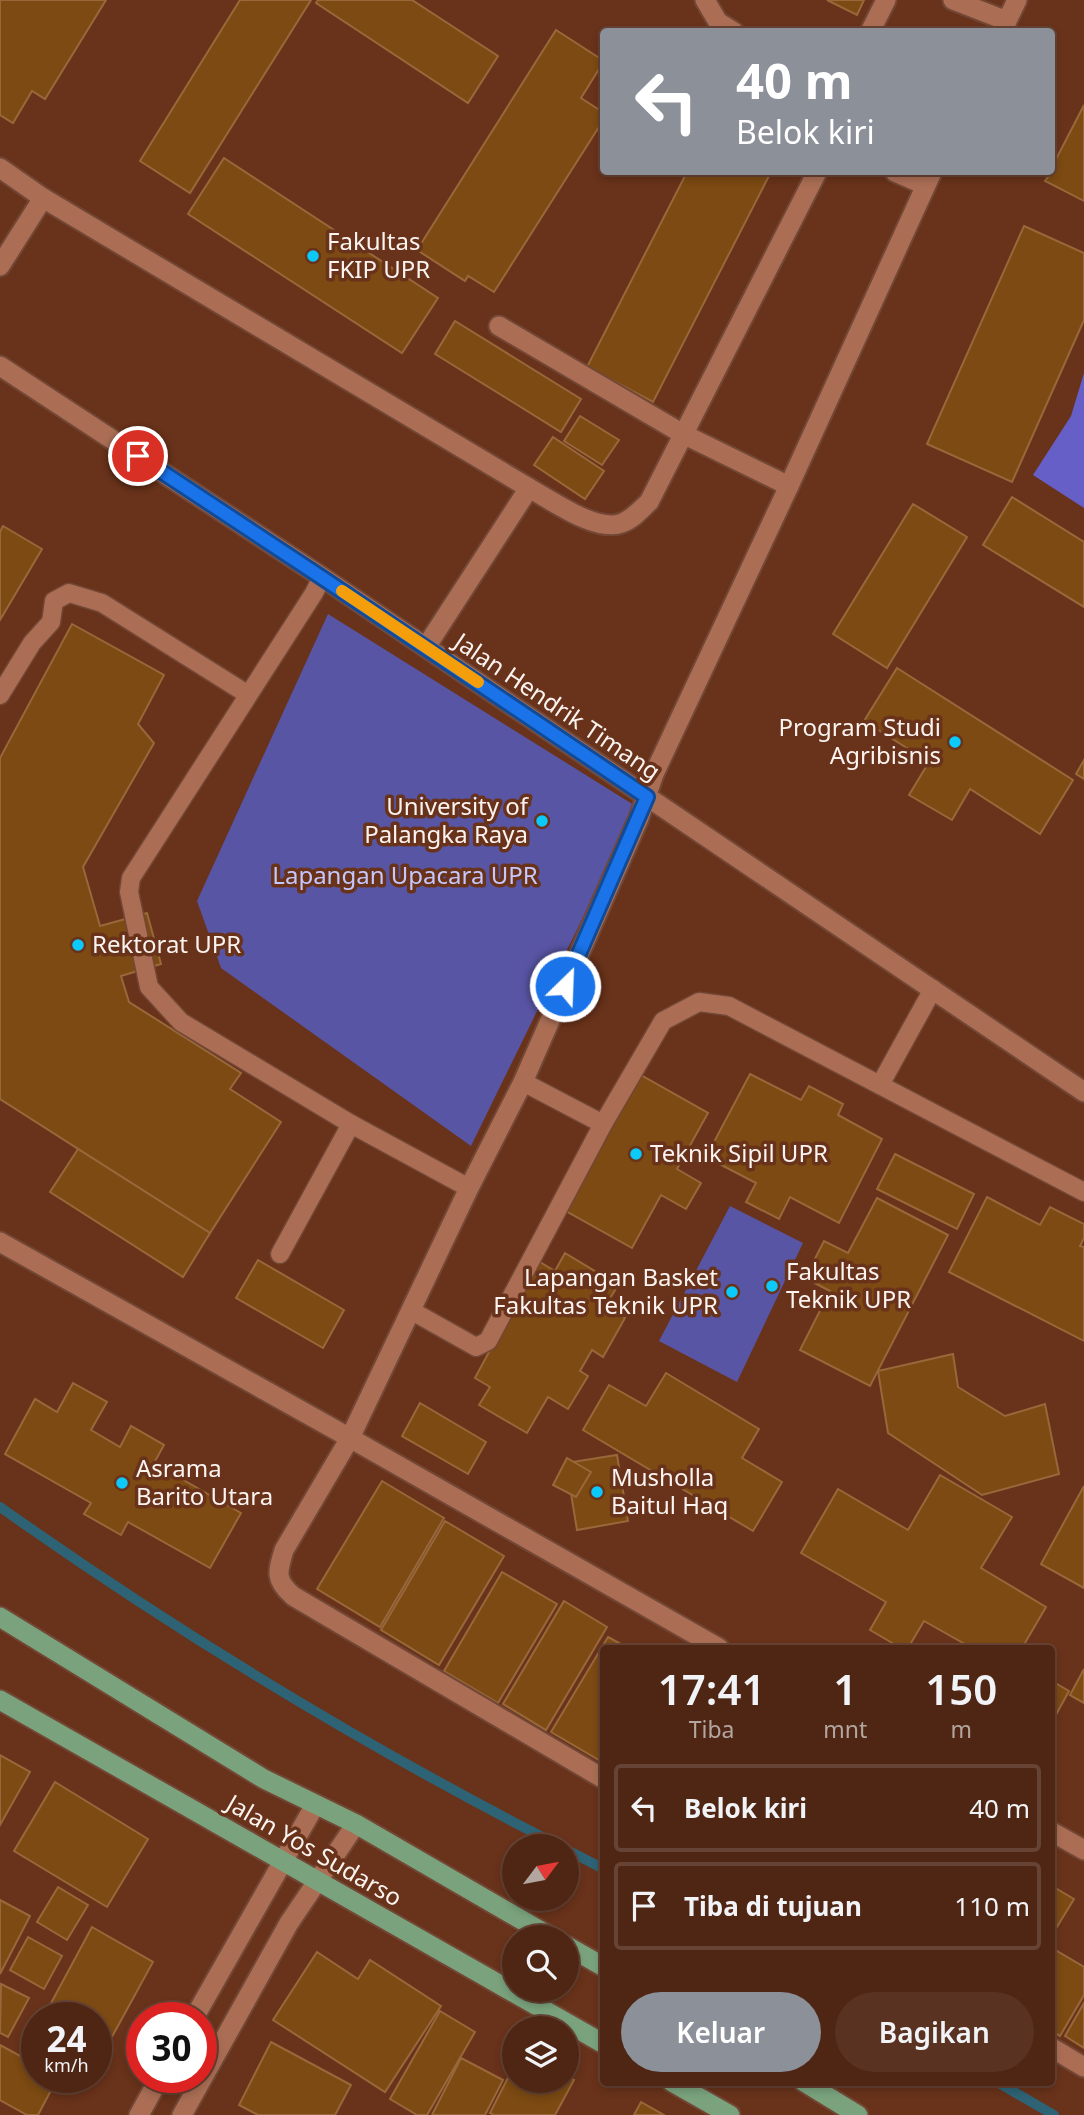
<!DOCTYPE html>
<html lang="id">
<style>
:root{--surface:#4f2614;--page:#593222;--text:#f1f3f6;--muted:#b3a5a0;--line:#664334;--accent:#8c9099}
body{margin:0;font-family:"Noto Sans",sans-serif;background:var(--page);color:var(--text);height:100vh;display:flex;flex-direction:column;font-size:26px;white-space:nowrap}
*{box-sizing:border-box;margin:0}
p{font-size:23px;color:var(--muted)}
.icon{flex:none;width:38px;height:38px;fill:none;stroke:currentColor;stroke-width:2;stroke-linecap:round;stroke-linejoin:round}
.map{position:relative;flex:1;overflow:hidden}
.details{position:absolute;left:600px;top:1645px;width:455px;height:441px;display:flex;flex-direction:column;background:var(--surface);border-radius:7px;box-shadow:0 4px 10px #0003,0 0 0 2px var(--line)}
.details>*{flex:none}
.guide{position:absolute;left:600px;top:28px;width:455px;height:147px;border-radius:7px;box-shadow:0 4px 10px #0003,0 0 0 2px var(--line);background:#8c9099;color:#fff;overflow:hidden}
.needle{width:46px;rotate:58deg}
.tools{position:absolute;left:502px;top:1834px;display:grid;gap:14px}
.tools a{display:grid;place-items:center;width:77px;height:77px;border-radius:50%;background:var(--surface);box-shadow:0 4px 10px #0003,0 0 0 2px var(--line);font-size:35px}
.speed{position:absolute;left:21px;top:2002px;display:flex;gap:14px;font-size:35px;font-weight:700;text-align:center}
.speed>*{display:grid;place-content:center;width:91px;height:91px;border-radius:50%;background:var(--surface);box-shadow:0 4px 10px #0003,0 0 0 2px var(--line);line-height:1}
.speed small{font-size:18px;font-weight:400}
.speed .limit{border:10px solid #d22;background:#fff;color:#111}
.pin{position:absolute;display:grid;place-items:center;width:60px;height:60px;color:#fff;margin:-30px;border:4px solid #fff;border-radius:50%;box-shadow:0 2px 7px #0007}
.me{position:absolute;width:77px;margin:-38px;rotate:24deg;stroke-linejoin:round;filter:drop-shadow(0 0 5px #0008)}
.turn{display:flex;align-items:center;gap:24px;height:147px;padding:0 21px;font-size:32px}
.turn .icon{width:91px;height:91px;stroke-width:2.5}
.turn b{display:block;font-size:49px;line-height:60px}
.eta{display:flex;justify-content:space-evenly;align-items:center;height:119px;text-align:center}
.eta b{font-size:42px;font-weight:600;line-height:49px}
.cta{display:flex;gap:14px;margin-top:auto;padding:14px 21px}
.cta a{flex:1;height:80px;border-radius:42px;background:var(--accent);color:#fff;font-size:28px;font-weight:600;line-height:80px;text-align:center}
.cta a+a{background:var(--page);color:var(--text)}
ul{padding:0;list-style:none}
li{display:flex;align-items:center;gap:21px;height:88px;margin:0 14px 10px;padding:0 7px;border:4px solid var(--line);border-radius:7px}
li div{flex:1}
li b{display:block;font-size:26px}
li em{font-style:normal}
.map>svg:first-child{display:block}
.green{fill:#5955a5}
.forest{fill:#665fc8}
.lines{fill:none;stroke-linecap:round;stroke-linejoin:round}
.stream{stroke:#2e6375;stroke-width:10}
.building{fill:#7c4a12;stroke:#98683b;stroke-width:2}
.service-casing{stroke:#724735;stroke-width:21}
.minor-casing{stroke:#724735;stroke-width:23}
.tertiary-casing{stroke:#724735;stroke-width:23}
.primary-casing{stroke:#724735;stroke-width:23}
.service{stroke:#ab6e55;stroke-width:18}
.minor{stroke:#ab6e55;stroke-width:19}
.tertiary{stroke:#ab6e55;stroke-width:19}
.primary{stroke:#7aa37d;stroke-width:19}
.route-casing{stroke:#114b97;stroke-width:18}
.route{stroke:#1a73e8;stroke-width:12}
.slow{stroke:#f59e0b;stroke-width:12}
.poi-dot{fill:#0bcafa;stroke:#69321a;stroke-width:2.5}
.labels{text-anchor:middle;stroke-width:7;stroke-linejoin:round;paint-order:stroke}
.poi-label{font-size:24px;fill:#faf3f0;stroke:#69321a;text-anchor:start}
.street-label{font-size:24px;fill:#faf3f0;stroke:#69321a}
.park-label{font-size:24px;fill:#c5c7fd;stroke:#69321a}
</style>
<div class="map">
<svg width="1084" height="2115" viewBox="0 0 1084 2115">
<rect width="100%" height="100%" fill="#69321a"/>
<g class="green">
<path d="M328 614 637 807 471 1146 221 968 197 901Z"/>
<path d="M730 1206 803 1243 737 1382 659 1341Z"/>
</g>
<path class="forest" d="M1084 373V508L1033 475 1071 416Z"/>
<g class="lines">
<g class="stream">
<path d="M0 1507C178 1633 366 1747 560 1846"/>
<path d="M567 1850 604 1869"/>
<path d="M997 2082 1054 2115"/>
</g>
</g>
<g class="building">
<path d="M0 0H106L45 99 32 91 13 123 0 115Z"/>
<path d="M240 0H311L190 193 140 161Z"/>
<path d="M318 0H412L498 56 468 103 316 3Z"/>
<path d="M827 0H864L857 15Z"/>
<path d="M556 30 604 61 581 98 604 113V119L494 292 468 276 465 281 417 250Z"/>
<path d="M1084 105V201L1045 181 1052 172V167Z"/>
<path d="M224 158 438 298 402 353 188 214Z"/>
<path d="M687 172H771L653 402 587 367Z"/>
<path d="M1024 226 1084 253V320L1012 482 927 444Z"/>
<path d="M455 321 581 399 561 432 435 354Z"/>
<path d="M580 416 619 440 602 465 564 441Z"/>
<path d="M553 437 604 471 585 499 534 465Z"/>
<path d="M1012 497 1084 542V607L983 545Z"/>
<path d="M913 504 967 537 887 668 833 634Z"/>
<path d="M3 526 42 549 0 620V532Z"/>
<path d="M72 624 164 675 138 724 154 743 83 867 100 926 147 913 161 964 121 976 129 1002 241 1073 230 1089 281 1122 210 1233 0 1099V758Z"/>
<path d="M897 668 1073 780 1040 834 970 789 952 820 909 795 929 762 864 721Z"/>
<path d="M1084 760V779L1076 774Z"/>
<path d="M632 1070 708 1113 677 1169 701 1183 686 1209 661 1195 632 1248 557 1206Z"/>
<path d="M750 1074 801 1100 809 1086 843 1104 838 1115 882 1139 839 1223 790 1197 779 1219 746 1202 756 1183 706 1157Z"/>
<path d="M78 1149 210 1233 183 1277 50 1192Z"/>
<path d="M895 1154 974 1194 957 1229 877 1189Z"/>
<path d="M987 1197 1040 1225 1050 1207 1084 1224V1238L1080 1246 1084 1247V1341L949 1272Z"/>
<path d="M877 1198 948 1235 870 1386 800 1350 830 1291 805 1278 824 1241 848 1253Z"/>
<path d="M565 1253 618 1285 605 1307 625 1318 603 1357 592 1350 580 1371 588 1376 568 1409 548 1397 527 1433 479 1405 490 1387 475 1378 538 1261 555 1271Z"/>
<path d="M258 1260 344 1310 323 1348 236 1298Z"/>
<path d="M953 1354 958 1387 1005 1416 1045 1404 1059 1474 982 1495 888 1433 878 1371Z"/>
<path d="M666 1373 759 1429 742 1458 782 1482 753 1531 583 1430 609 1385 646 1406Z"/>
<path d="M73 1383 107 1402 91 1430 120 1447 131 1426 164 1445 154 1463 241 1513 210 1568 128 1522 121 1535 84 1514 91 1503 5 1454 35 1399 57 1412Z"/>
<path d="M420 1403 486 1442 468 1474 402 1436Z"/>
<path d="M617 1455 628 1521 577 1530 566 1463Z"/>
<path d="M567 1458 591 1472 576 1497 553 1485Z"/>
<path d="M940 1475 1012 1517 981 1568 1046 1607 1022 1648H972L924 1621 908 1648H901L870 1630 886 1602 801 1553 838 1489 908 1530Z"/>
<path d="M382 1481 444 1518 380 1627 317 1589Z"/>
<path d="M1084 1486V1588L1041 1564Z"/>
<path d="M445 1521 504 1556 439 1665 381 1630Z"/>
<path d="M502 1572 557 1604 498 1703 444 1671Z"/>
<path d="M564 1601 607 1627 546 1730 503 1704Z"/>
<path d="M608 1637 628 1648H604V1763L551 1732Z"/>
<path d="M1084 1669V1703L1070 1695Z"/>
<path d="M1052 1681 1069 1691 1052 1722Z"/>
<path d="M0 1755 30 1772 0 1825Z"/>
<path d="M55 1782 148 1839 107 1907 14 1851Z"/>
<path d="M1052 1886 1074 1899 1052 1935Z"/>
<path d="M58 1887 88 1905 67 1940 37 1922Z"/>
<path d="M0 1900 30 1916 0 1974Z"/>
<path d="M92 1927 153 1962 96 2066V2018H43Z"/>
<path d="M28 1937 62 1956 44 1989 10 1970Z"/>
<path d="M1052 1948 1084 1967V1995L1060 2036 1052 2031Z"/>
<path d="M317 1952 358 1979 370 1960 441 2006 385 2092 273 2020Z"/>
<path d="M1 1984 29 1998 8 2037 0 2033Z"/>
<path d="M1084 2003V2048L1065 2036Z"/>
<path d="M440 2011 475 2032 427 2115H417L390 2099Z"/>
<path d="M37 2028V2054L26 2048Z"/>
<path d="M271 2042 351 2085 335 2115H258L239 2105Z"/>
<path d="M0 2045 37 2065V2077H58L38 2115H27L0 2100Z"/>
<path d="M461 2058 503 2080 485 2115H432Z"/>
<path d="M514 2066V2081H567V2077L574 2080 555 2115H494L490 2113Z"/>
<path d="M641 2102 664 2115H634Z"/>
</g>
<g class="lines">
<g class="service-casing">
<g id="service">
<path d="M322 577 314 593 131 878 129 892 149 987 181 1022 351 1124 469 1188"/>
<path d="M0 695 32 643 51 622 54 601 69 593 102 603 247 694"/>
<path d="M523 1082 603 1124 663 1021 699 1002 729 1006 1084 1192"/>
<path d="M880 1085 933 989"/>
<path d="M280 1254 351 1124"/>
<path d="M412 1311 476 1347 488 1341 603 1124"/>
</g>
</g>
<g class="minor-casing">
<g id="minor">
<path d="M705 0 718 22 734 32"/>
<path d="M953 0 1007 21"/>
<path d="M1002 31 1017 0"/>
<path d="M870 32 886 0"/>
<path d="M0 168 43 198 529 488 426 647"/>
<path d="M895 172 925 185"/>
<path d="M0 266 43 198"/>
<path d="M499 326 683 434 789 486"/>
<path d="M0 366 322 577 1084 1092"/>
<path d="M529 488C553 501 596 533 622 523 633 519 640 510 649 502L817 172"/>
<path d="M0 1242 350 1438 284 1550C277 1573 275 1580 293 1596L604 1779"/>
<path d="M719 1648 350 1438 469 1188 523 1082 639 818 654 774 789 486 932 172"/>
<path d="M1052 1832 1084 1850"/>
<path d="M1052 2048 1084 2067"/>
</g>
</g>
<g class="tertiary-casing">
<g id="tertiary">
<path d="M194 2018 315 1805"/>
<path d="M139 2115 160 2077"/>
<path d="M182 2115 289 1923 356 1824"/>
</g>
</g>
<g class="primary-casing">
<g id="primary">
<path d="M0 1617 264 1779 356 1824 551 1937"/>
<path d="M0 1700 604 2044"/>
<path d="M567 1946 604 1967"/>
<path d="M672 2082 730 2115"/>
<path d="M804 2082 858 2115"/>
</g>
</g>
<use href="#service" class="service"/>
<use href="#minor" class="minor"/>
<use href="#tertiary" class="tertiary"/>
<use href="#primary" class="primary"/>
</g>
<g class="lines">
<g class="route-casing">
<path id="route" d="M138 456 321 577 647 797 565 986"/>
</g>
<use href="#route" class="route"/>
<path class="slow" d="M342 591 478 682"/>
</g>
<g class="poi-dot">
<circle cx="313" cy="256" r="7"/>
<circle cx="955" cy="742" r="7"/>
<circle cx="542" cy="821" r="7"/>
<circle cx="78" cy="945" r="7"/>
<circle cx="636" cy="1154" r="7"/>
<circle cx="772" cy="1286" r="7"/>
<circle cx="732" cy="1292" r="7"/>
<circle cx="122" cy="1483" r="7"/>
<circle cx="597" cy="1492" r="7"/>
</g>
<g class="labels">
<g class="poi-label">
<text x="327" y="250">Fakultas<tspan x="327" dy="28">FKIP UPR</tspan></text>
<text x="941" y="736" text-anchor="end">Program Studi<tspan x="941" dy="28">Agribisnis</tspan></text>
<text x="528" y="815" text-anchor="end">University of<tspan x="528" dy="28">Palangka Raya</tspan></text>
<text x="92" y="953">Rektorat UPR</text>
<text x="650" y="1162">Teknik Sipil UPR</text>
<text x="786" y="1280">Fakultas<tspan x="786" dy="28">Teknik UPR</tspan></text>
<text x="718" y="1286" text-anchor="end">Lapangan Basket<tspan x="718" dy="28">Fakultas Teknik UPR</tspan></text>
<text x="136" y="1477">Asrama<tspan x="136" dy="28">Barito Utara</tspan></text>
<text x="611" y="1486">Musholla<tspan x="611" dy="28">Baitul Haq</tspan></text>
</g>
<g class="street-label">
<text transform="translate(557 707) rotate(34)" y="8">Jalan Hendrik Timang</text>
<text transform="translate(314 1851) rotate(30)" y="8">Jalan Yos Sudarso</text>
</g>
<g class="park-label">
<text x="405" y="884">Lapangan Upacara UPR</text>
</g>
</g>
</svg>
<div class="tools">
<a><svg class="needle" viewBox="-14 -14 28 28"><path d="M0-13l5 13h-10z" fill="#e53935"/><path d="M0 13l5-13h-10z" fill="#b3a5a0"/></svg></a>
<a><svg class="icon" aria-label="search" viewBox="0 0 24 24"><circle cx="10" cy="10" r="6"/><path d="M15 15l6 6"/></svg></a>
<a><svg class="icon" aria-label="layers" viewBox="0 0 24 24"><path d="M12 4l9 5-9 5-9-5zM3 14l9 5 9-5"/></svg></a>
</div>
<div class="speed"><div>24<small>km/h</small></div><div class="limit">30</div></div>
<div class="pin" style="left:138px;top:456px;background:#d93025"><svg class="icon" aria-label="arrive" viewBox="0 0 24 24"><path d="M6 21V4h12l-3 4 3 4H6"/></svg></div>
<svg class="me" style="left:565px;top:986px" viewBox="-20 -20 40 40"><circle r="17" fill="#1a73e8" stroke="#fff" stroke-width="3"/><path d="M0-11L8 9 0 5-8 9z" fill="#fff"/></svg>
<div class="guide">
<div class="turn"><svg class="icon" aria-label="left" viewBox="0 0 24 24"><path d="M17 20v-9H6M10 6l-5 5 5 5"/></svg><div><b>40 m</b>Belok kiri</div></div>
</div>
<section class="details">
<div class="eta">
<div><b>17:41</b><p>Tiba</p></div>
<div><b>1</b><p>mnt</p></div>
<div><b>150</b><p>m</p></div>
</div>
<ul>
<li><svg class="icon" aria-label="left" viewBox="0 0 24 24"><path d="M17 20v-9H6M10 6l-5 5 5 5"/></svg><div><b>Belok kiri</b></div><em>40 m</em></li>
<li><svg class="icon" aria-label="arrive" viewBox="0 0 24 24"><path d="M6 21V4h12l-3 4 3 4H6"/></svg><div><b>Tiba di tujuan</b></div><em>110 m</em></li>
</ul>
<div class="cta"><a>Keluar</a><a>Bagikan</a></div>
</section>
</div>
